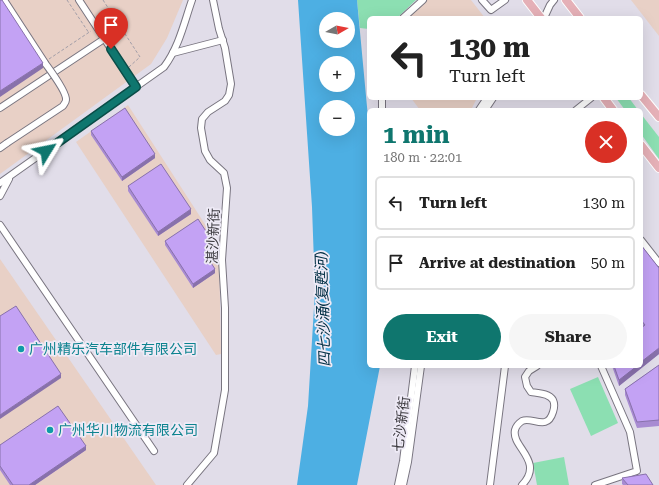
<!DOCTYPE html>
<meta charset="utf-8">
<style>
:root{--surface:#fff;--page:#f6f6f6;--text:#222;--muted:#767676;--line:#e0e0e0;--accent:#0f766e}
body{margin:0;font-family:"Roboto Serif","Noto Sans SC",serif;background:var(--page);color:var(--text);height:100vh;display:flex;flex-direction:column;font-size:15px;white-space:nowrap}
*{box-sizing:border-box;margin:0}
p{font-size:13px;color:var(--muted)}
.icon{flex:none;width:22px;height:22px;fill:none;stroke:currentColor;stroke-width:2;stroke-linecap:round;stroke-linejoin:round}
.map{position:relative;flex:1;overflow:hidden}
.panel{position:absolute;left:367px;top:108px;width:276px;height:260px;display:flex;flex-direction:column;background:var(--surface);border-radius:6px;box-shadow:0 4px 16px #0002}
.panel>*{flex:none}
.banner{position:absolute;left:367px;top:16px;width:276px;height:84px;border-radius:6px;box-shadow:0 4px 16px #0002;background:#fff;color:var(--text);overflow:hidden}
.needle{width:26px;rotate:81deg}
.controls{position:absolute;left:319px;top:12px;display:grid;gap:8px}
.controls a{display:grid;place-items:center;width:36px;height:36px;border-radius:50%;background:var(--surface);box-shadow:0 4px 16px #0002;font-size:20px}
.pin{position:absolute;display:grid;place-items:center;width:34px;height:34px;color:#fff;margin:-41px -17px;border-radius:50% 50% 50% 0;rotate:-45deg;box-shadow:0 0 4px #0007}
.pin .icon{rotate:45deg}
.me{position:absolute;width:44px;margin:-22px;rotate:55deg;stroke-linejoin:round;filter:drop-shadow(0 0 3px #0008)}
.turn{display:flex;align-items:center;gap:14px;height:84px;padding:0 16px;font-size:18px}
.turn .icon{width:52px;height:52px;stroke-width:2.5}
.turn b{display:block;font-size:28px;line-height:34px}
.round{display:grid;place-items:center;flex:none;width:42px;height:42px;border-radius:21px;background:var(--page)}
.head{display:flex;align-items:center;justify-content:space-between;height:68px;padding:0 16px}
h1{font-size:24px;font-weight:700;line-height:30px;color:var(--accent)}
.cta{display:flex;gap:8px;margin-top:auto;padding:8px 16px}
.cta a{flex:1;height:46px;border-radius:24px;background:var(--accent);color:#fff;font-size:16px;font-weight:700;line-height:46px;text-align:center}
.cta a+a{background:var(--page);color:var(--text)}
ul{padding:0;list-style:none}
li{display:flex;align-items:center;gap:12px;height:54px;margin:0 8px 6px;padding:0 8px;border:2px solid var(--line);border-radius:6px}
li div{flex:1}
li b{display:block;font-size:15px}
li em{font-style:normal}
.map>svg:first-child{display:block}
.industrial{fill:#e8d0c6}
.green{fill:#8cdfb2}
.water{fill:#4dafe3;fill-rule:evenodd}
.lines{fill:none;stroke-linecap:round;stroke-linejoin:round}
.minor-casing{stroke:#797580;stroke-width:8}
.major-casing{stroke:#fff;stroke-width:10}
.path{stroke:#a19da7;stroke-width:1;stroke-dasharray:3 2;stroke-linecap:butt}
.minor{stroke:#fff;stroke-width:6}
.major{stroke:#e5b0b7;stroke-width:8}
.minor-bridge-casing{stroke:#797580;stroke-width:8;stroke-linecap:butt}
.minor-bridge{stroke:#fff;stroke-width:6}
.wall{fill:#a88bd2}
.shaded-wall{fill:#8871ab}
.building{fill:#c3a2f4;stroke:#8871ab}
.route-casing{stroke:#0a4d48;stroke-width:10}
.route{stroke:#0f766e;stroke-width:7}
.culture-dot{fill:#0f9aa8;stroke:#eeeaf6;stroke-width:1.5}
.labels{text-anchor:middle;stroke-width:3.5;stroke-linejoin:round;paint-order:stroke}
.street-label{font-size:14px;fill:#3d3b40;stroke:#eeeaf6}
.culture-label{font-size:14px;fill:#0d838f;stroke:#eeeaf6;text-anchor:start}
.water-label{font-size:15px;font-style:italic;fill:#022f44;stroke:#eeeaf6}
</style>
<div class="map">
<svg width="659" height="485" viewBox="0 0 659 485">
<rect width="100%" height="100%" fill="#e1dde9"/>
<g class="industrial">
<path d="M0 0H183L167 38 151 64 0 174Z"/>
<path d="M427 0H471L485 18H406Z"/>
<path d="M631 0H659V36Z"/>
<path d="M411 98H477L471 110H420Z"/>
<path d="M128 105 219 246 221 354 216 355 76 142Z"/>
<path d="M0 259 156 485H0Z"/>
</g>
<g class="green">
<path d="M357 0H416L397 18H369V29L360 28Z"/>
<path d="M616 98H629L638 110H625Z"/>
<path d="M641 114 659 137V159L641 134Z"/>
<path d="M598 377 618 423 591 436 570 389Z"/>
<path d="M564 457 569 485H537L533 463Z"/>
</g>
<path class="water" d="M298 0H357L369 128V366H380L357 485H297L308 406 315 291 312 207ZM326 19H348V41H326ZM326 63H348V85H326ZM326 107H348V129H326Z"/>
<g class="lines">
<g class="minor-casing">
<g id="minor">
<path d="M4 0 45 63"/>
<path d="M79 0 136 87"/>
<path d="M482 0 491 10 505 0"/>
<path d="M403 18 423 0"/>
<path d="M544 18 550 5 554 0"/>
<path d="M173 53 223 40"/>
<path d="M382 98V110"/>
<path d="M0 108 104 39"/>
<path d="M479 110 487 98"/>
<path d="M485 110 493 98"/>
<path d="M576 110 591 98"/>
<path d="M0 148 7 143"/>
<path d="M0 183 164 67C179 47 184 23 192 0"/>
<path d="M0 196 9 179"/>
<path d="M0 225 154 451"/>
<path d="M641 240 659 263"/>
<path d="M187 485 214 453 225 390V308L222 260 227 188 224 173 210 160 205 151 201 128 202 119 208 112 225 101 229 95 231 84 225 48 219 29 213 0"/>
<path d="M398 485 403 461 415 366"/>
<path d="M403 485 408 462 421 366"/>
<path d="M490 485 505 366"/>
<path d="M522 485C545 461 511 447 515 430 516 426 519 423 522 421 532 416 547 432 553 412 554 409 555 404 553 400 549 393 538 393 531 392L527 386 525 377 529 371 537 366"/>
<path d="M595 485 637 471 630 432 601 366"/>
</g>
</g>
<g class="major-casing">
<g id="major">
<path d="M527 0 541 18"/>
<path d="M566 0 580 18"/>
<path d="M641 95 659 117"/>
<path d="M604 98 613 110"/>
<path d="M641 145 659 168"/>
</g>
</g>
<g class="path">
<path d="M67 0 89 33"/>
<path d="M103 0 140 57 129 67"/>
<path d="M102 24 113 17"/>
<path d="M49 59 91 31"/>
</g>
<use href="#minor" class="minor"/>
<use href="#major" class="major"/>
<g class="minor-bridge-casing">
<path id="minor-bridge" d="M7 143 63 106C64 104 66 102 66 100 67 92 50 70 45 63"/>
</g>
<use href="#minor-bridge" class="minor-bridge"/>
</g>
<g class="wall">
<path d="M91 131 155 158 122 181 91 135Z"/>
<path d="M128 186 191 214 158 236 128 191Z"/>
<path d="M165 241 215 249 206 255 215 273 193 288 165 245Z"/>
<path d="M641 245 659 354 619 386 612 366H641L642 328 641 326Z"/>
<path d="M659 365V426L637 428 625 395V389Z"/>
<path d="M0 445 86 450 35 485H10L0 470Z"/>
<path d="M622 478 653 485H623L622 484Z"/>
</g>
<g class="shaded-wall">
<path d="M43 63V68L0 97V91Z"/>
<path d="M155 154V158L122 181V177Z"/>
<path d="M191 209V214L158 236V232Z"/>
<path d="M215 245V249L204 256V252Z"/>
<path d="M215 269V273L193 288V284Z"/>
<path d="M659 348V354L619 386V380L637 366H641V362Z"/>
<path d="M61 374V378L0 419V415Z"/>
<path d="M86 446V450L35 485H29Z"/>
</g>
<g class="building">
<path d="M0 0H2L43 63 0 91Z"/>
<path d="M125 108 155 154 122 177 91 131Z"/>
<path d="M161 164 191 209 158 232 128 186Z"/>
<path d="M198 219 215 245 204 252 215 269 193 284 165 241Z"/>
<path d="M641 245 659 268V348L641 362V328L645 325 641 320Z"/>
<path d="M16 306 61 374 0 415V316Z"/>
<path d="M659 365V420L637 422 625 389Z"/>
<path d="M614 366H637L619 380Z"/>
<path d="M58 406 86 446 29 485H13L0 466V445Z"/>
<path d="M646 474 653 485H628L622 478Z"/>
</g>
<g class="lines">
<g class="route-casing">
<path id="route" d="M46 151 136 87 111 49"/>
</g>
<use href="#route" class="route"/>
</g>
<g class="culture-dot">
<circle cx="21" cy="349" r="4"/>
<circle cx="50" cy="430" r="4"/>
</g>
<g class="labels">
<g class="street-label">
<text transform="translate(213 236) rotate(-88)" y="5">湛沙新街</text>
<text transform="translate(401 424) rotate(-83)" y="5">七沙新街</text>
</g>
<g class="culture-label">
<text x="29" y="354">广州精乐汽车部件有限公司</text>
<text x="58" y="435">广州华川物流有限公司</text>
</g>
<g class="water-label">
<text transform="translate(323 309) rotate(-92)" y="5">四七沙涌(复甦河)</text>
</g>
</g>
</svg>
<div class="controls">
<a><svg class="needle" viewBox="-14 -14 28 28"><path d="M0-13l5 13h-10z" fill="#e53935"/><path d="M0 13l5-13h-10z" fill="#767676"/></svg></a>
<a>+</a>
<a>−</a>
</div>
<div class="pin" style="left:111px;top:49px;background:#d93025"><svg class="icon" aria-label="arrive" viewBox="0 0 24 24"><path d="M6 21V4h12l-3 4 3 4H6"/></svg></div>
<svg class="me" style="left:46px;top:151px" viewBox="-20 -20 40 40"><path d="M0-17L14 15 0 8-14 15z" fill="#0f766e" stroke="#fff" stroke-width="4"/></svg>
<div class="banner">
<div class="turn"><svg class="icon" aria-label="left" viewBox="0 0 24 24"><path d="M17 20v-9H6M10 6l-5 5 5 5"/></svg><div><b>130 m</b>Turn left</div></div>
</div>
<section class="panel">
<div class="head"><div><h1>1 min</h1><p>180 m · 22:01</p></div><a class="round" style="background:#d93025;color:#fff"><svg class="icon" aria-label="close" viewBox="0 0 24 24"><path d="M6 6l12 12M18 6L6 18"/></svg></a></div>
<ul>
<li><svg class="icon" aria-label="left" viewBox="0 0 24 24"><path d="M17 20v-9H6M10 6l-5 5 5 5"/></svg><div><b>Turn left</b></div><em>130 m</em></li>
<li><svg class="icon" aria-label="arrive" viewBox="0 0 24 24"><path d="M6 21V4h12l-3 4 3 4H6"/></svg><div><b>Arrive at destination</b></div><em>50 m</em></li>
</ul>
<div class="cta"><a>Exit</a><a>Share</a></div>
</section>
</div>
